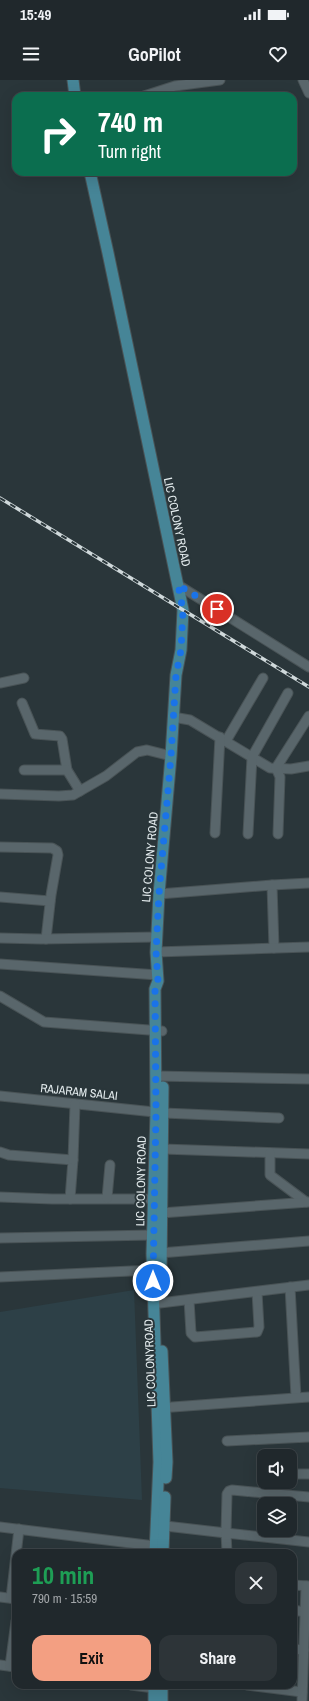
<!DOCTYPE html>
<meta charset="utf-8">
<style>
:root{--surface:#20282c;--page:#2d3438;--text:#f1f3f6;--muted:#a2a6a9;--line:#3d4448;--accent:#f39f82}
body{margin:0;font-family:"Archivo Narrow",sans-serif;background:var(--page);color:var(--text);height:100vh;display:flex;flex-direction:column;font-size:15px;white-space:nowrap}
*{box-sizing:border-box;margin:0}
p{font-size:13px;color:var(--muted)}
.icon{flex:none;width:22px;height:22px;fill:none;stroke:currentColor;stroke-width:2;stroke-linecap:round;stroke-linejoin:round}
.map{position:relative;flex:1;overflow:hidden}
.side{position:absolute;left:12px;top:1469px;width:285px;height:140px;display:flex;flex-direction:column;background:var(--surface);border-radius:12px;box-shadow:0 4px 16px #0002,0 0 0 1px var(--line)}
.side>*{flex:none}
.top-card{position:absolute;left:12px;top:12px;width:285px;height:84px;border-radius:12px;box-shadow:0 4px 16px #0002,0 0 0 1px var(--line);background:#0b6e4f;color:#fff;overflow:hidden}
.controls{position:absolute;left:257px;top:1369px;display:grid;gap:8px}
.controls a{display:grid;place-items:center;width:40px;height:40px;border-radius:8px;background:var(--surface);box-shadow:0 4px 16px #0002,0 0 0 1px var(--line);font-size:20px}
.pin{position:absolute;display:grid;place-items:center;width:34px;height:34px;color:#fff;margin:-17px;border:2px solid #fff;border-radius:50%;box-shadow:0 1px 4px #0007}
.me{position:absolute;width:44px;margin:-22px;rotate:0deg;stroke-linejoin:round;filter:drop-shadow(0 0 3px #0008)}
.turn{display:flex;align-items:center;gap:14px;height:84px;padding:0 20px;font-size:18px}
.turn .icon{width:52px;height:52px;stroke-width:2.5}
.turn b{display:block;font-size:28px;line-height:34px}
.round{display:grid;place-items:center;flex:none;width:42px;height:42px;border-radius:12px;background:var(--page)}
.summary{display:flex;align-items:center;justify-content:space-between;height:68px;padding:0 20px}
h1{font-size:24px;font-weight:800;line-height:30px;color:#1e9e55}
.button{display:flex;gap:8px;margin-top:auto;padding:8px 20px}
.button a{flex:1;height:46px;border-radius:12px;background:var(--accent);color:#111;font-size:16px;font-weight:800;line-height:46px;text-align:center}
.button a+a{background:var(--page);color:var(--text)}
.status{display:flex;justify-content:space-between;align-items:center;height:28px;padding:0 20px;background:var(--surface);direction:ltr}
.status svg{height:11px;fill:currentColor}
header{display:flex;justify-content:space-between;align-items:center;height:52px;padding:0 20px;background:var(--surface);font-size:18px;font-weight:800}
.map>svg:first-child{display:block}
.built{fill:#2d4047}
.lines{fill:none;stroke-linecap:round;stroke-linejoin:round}
.minor-casing{stroke:#495356;stroke-width:11}
.major-casing{stroke:#495356;stroke-width:13}
.minor{stroke:#59666b;stroke-width:9}
.major{stroke:#468597;stroke-width:11}
.rail-casing{stroke:#cfd8da;stroke-width:3.5}
.rail{stroke:#2a363a;stroke-width:2;stroke-dasharray:6;stroke-linecap:butt}
.route{stroke:#1a73e8;stroke-width:7;stroke-dasharray:0 12.6}
.labels{text-anchor:middle;stroke-width:4;stroke-linejoin:round;paint-order:stroke}
.street-label{font-size:12px;fill:#e4ecee;stroke:#2a363a}
</style>
<div class="status"><b>15:49</b><svg viewBox="0 0 49 12"><path d="M0 12V9h3v3zM5 12V6h3v6zM10 12V3h3v9zM15 12V0h3v12zM26 1h20v11H26zM47 4h2v5h-2z"/></svg></div>
<header><svg class="icon" aria-label="menu" viewBox="0 0 24 24"><path d="M4 6h16M4 12h16M4 18h16"/></svg>GoPilot<svg class="icon" aria-label="heart" viewBox="0 0 24 24"><path d="M12 20l-8-8c-3-5 5-10 8-4 3-6 11-1 8 4z"/></svg></header>
<div class="map">
<svg width="309" height="1621" viewBox="0 0 309 1621">
<rect width="100%" height="100%" fill="#2a363a"/>
<path class="built" d="M134 1210 142 1420 0 1408V1232Z"/>
<g class="lines">
<g class="minor-casing">
<g id="minor">
<path d="M303 0 309 13"/>
<path d="M144 16 175 6 220 0"/>
<path d="M178 505 309 587"/>
<path d="M0 603 24 598"/>
<path d="M22 623 35 654 60 656 62 659 67 690 80 711"/>
<path d="M173 637 190 640 270 688 291 689 309 686"/>
<path d="M226 661 263 598"/>
<path d="M24 690H67"/>
<path d="M0 714 59 716 73 715 106 696 137 672 147 670 171 676"/>
<path d="M215 753 220 657"/>
<path d="M248 754 252 677 288 613"/>
<path d="M278 754 280 697 276 688 309 636"/>
<path d="M0 767 52 768 57 771 58 775 51 815 46 859"/>
<path d="M272 805 274 868"/>
<path d="M159 814 272 805 309 803"/>
<path d="M0 817 50 821"/>
<path d="M0 858 41 859 157 857"/>
<path d="M156 872 309 867"/>
<path d="M0 884 158 895"/>
<path d="M0 916 44 942 162 951"/>
<path d="M156 996 309 999"/>
<path d="M0 1016 164 1033 279 1038"/>
<path d="M163 1069 309 1074"/>
<path d="M0 1072 9 1075 73 1080 70 1119"/>
<path d="M270 1073V1095L306 1122"/>
<path d="M73 1080 75 1024"/>
<path d="M0 1117 52 1119H154"/>
<path d="M107 1118 110 1085"/>
<path d="M161 1133 309 1122"/>
<path d="M0 1158 153 1155"/>
<path d="M160 1173 309 1161"/>
<path d="M0 1197 153 1190"/>
<path d="M290 1207 296 1317"/>
<path d="M189 1220 191 1253 195 1257 257 1252 259 1247 257 1212"/>
<path d="M160 1223 309 1205"/>
<path d="M159 1328 309 1317"/>
<path d="M227 1361 309 1357"/>
<path d="M293 1394H309"/>
<path d="M157 1445 226 1453 227 1414 229 1411 232 1410 309 1417"/>
<path d="M0 1447 155 1466"/>
<path d="M227 1473 226 1453 309 1462"/>
<path d="M293 1505 309 1506"/>
<path d="M0 1517 16 1519"/>
<path d="M11 1518 19 1449"/>
<path d="M293 1530 305 1532"/>
<path d="M293 1569 304 1570"/>
<path d="M0 1585 15 1587"/>
<path d="M10 1586 16 1541"/>
<path d="M131 1605 154 1608"/>
<path d="M247 1605 302 1612"/>
<path d="M302 1621 306 1506"/>
</g>
</g>
<g class="major-casing">
<g id="major">
<path d="M73 0 75 16"/>
<path d="M90 92 108 173 183 530 181 570 176 595 171 676 159 814 156 872 158 901 155 909 156 1032 152 1174 159 1382 155 1473"/>
<path d="M161 1192 163 1007"/>
<path d="M162 1271 167 1382 166 1398"/>
<path d="M163 1473 165 1417"/>
<path d="M154 1605V1621"/>
<path d="M162 1605V1621"/>
</g>
</g>
<use href="#minor" class="minor"/>
<use href="#major" class="major"/>
<g class="rail-casing">
<path id="rail" d="M0 418 309 607"/>
</g>
<use href="#rail" class="rail"/>
</g>
<g class="lines">
<path class="route" d="M153 1201 156 1032 155 909 158 901 156 872 159 814 171 676 176 595 181 570 183 530 178 505 217 529"/>
</g>
<g class="labels">
<g class="street-label">
<text transform="translate(177 442) rotate(78)" y="4">LIC COLONY ROAD</text>
<text transform="translate(150 777) rotate(-85)" y="4">LIC COLONY ROAD</text>
<text transform="translate(79 1012) rotate(6)" y="4">RAJARAM SALAI</text>
<text transform="translate(141 1101) rotate(-89)" y="4">LIC COLONY ROAD</text>
<text transform="translate(150 1283) rotate(-92)" y="4">LIC COLONYROAD</text>
</g>
</g>
</svg>
<div class="controls">
<a><svg class="icon" aria-label="sound" viewBox="0 0 24 24"><path d="M4 9h4l5-4v14l-5-4H4zM17 9q2 3 0 6"/></svg></a>
<a><svg class="icon" aria-label="layers" viewBox="0 0 24 24"><path d="M12 4l9 5-9 5-9-5zM3 14l9 5 9-5"/></svg></a>
</div>
<div class="pin" style="left:217px;top:529px;background:#d93025"><svg class="icon" aria-label="arrive" viewBox="0 0 24 24"><path d="M6 21V4h12l-3 4 3 4H6"/></svg></div>
<svg class="me" style="left:153px;top:1201px" viewBox="-20 -20 40 40"><circle r="17" fill="#1a73e8" stroke="#fff" stroke-width="3"/><path d="M0-11L8 9 0 5-8 9z" fill="#fff"/></svg>
<div class="top-card">
<div class="turn"><svg class="icon" aria-label="right" viewBox="0 0 24 24"><path d="M7 20v-9h11M14 6l5 5-5 5"/></svg><div><b>740 m</b>Turn right</div></div>
</div>
<section class="side">
<div class="summary"><div><h1>10 min</h1><p>790 m · 15:59</p></div><a class="round"><svg class="icon" aria-label="close" viewBox="0 0 24 24"><path d="M6 6l12 12M18 6L6 18"/></svg></a></div>
<div class="button"><a>Exit</a><a>Share</a></div>
</section>
</div>
